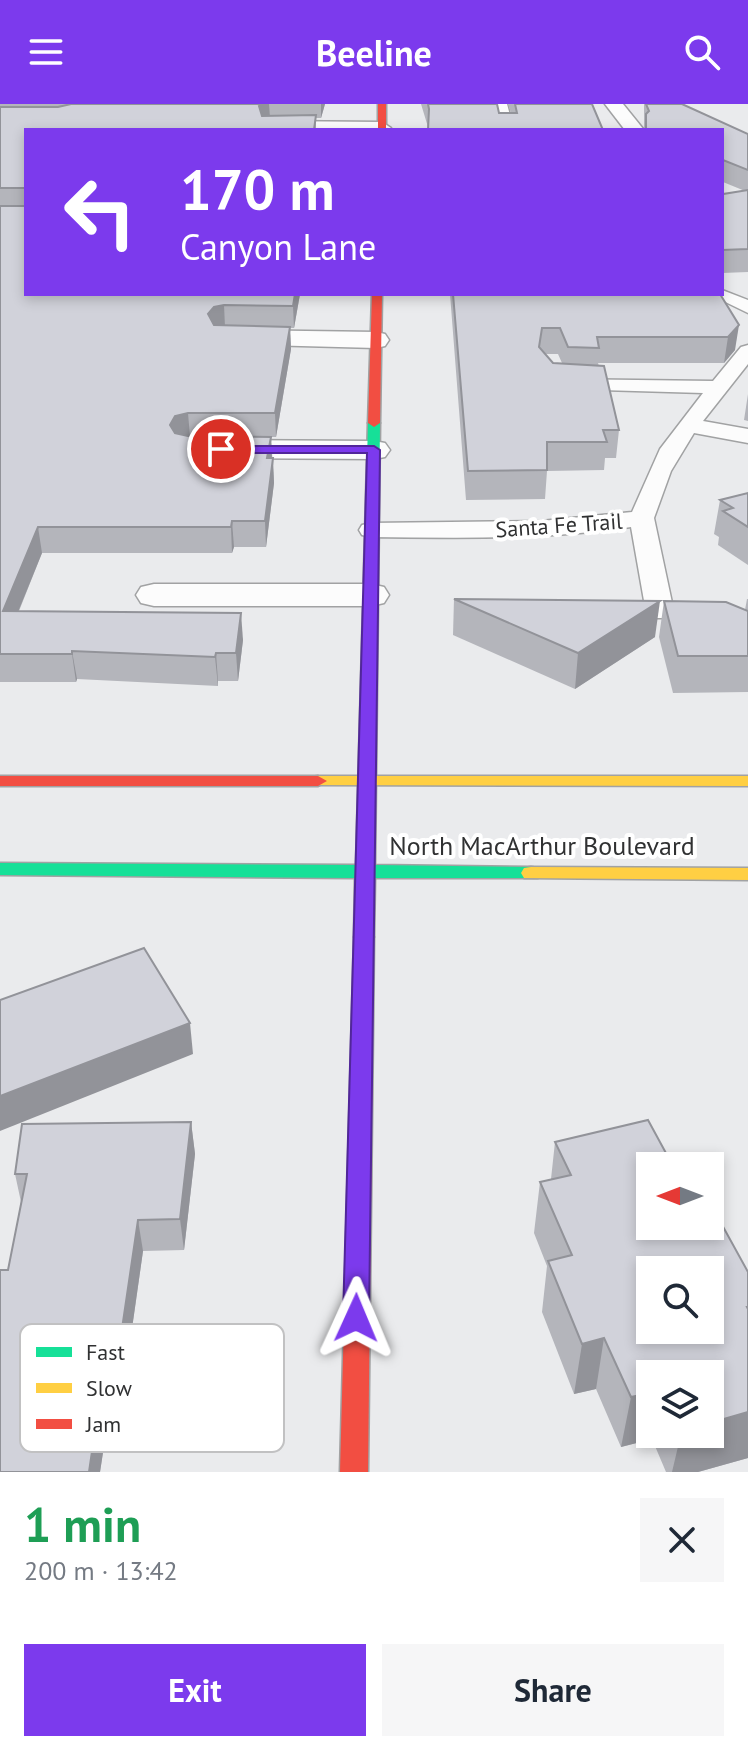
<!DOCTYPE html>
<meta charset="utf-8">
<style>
:root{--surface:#fff;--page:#f6f6f7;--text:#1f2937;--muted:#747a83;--accent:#7c3aed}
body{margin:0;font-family:"PT Sans",sans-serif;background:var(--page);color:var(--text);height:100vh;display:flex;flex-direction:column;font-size:30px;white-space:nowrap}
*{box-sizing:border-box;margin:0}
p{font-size:26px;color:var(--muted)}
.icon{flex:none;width:44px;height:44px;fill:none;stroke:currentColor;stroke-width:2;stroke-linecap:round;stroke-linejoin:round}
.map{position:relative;height:1368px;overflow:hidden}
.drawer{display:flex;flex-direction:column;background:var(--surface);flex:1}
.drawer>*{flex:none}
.top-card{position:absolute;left:24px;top:24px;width:700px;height:168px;border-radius:0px;box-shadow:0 4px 12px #0003;background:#7c3aed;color:#fff;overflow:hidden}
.needle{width:52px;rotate:270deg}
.fabs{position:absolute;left:636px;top:1048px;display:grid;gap:16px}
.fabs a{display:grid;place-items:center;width:88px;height:88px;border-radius:0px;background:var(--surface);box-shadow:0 4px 12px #0003;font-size:40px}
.pin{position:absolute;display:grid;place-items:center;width:68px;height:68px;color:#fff;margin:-34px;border:4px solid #fff;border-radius:50%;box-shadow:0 2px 8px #0007}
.me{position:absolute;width:88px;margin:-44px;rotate:1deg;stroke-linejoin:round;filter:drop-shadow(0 0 6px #0008)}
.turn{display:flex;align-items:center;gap:28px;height:168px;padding:0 24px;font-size:36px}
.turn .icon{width:104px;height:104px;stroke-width:2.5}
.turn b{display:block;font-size:56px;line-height:68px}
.round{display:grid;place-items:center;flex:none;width:84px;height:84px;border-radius:0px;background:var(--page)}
.headline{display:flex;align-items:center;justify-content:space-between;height:136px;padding:0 24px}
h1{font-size:48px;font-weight:800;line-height:60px;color:#1e9e55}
.button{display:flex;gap:16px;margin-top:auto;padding:16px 24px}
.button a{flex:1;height:92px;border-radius:0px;background:var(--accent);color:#fff;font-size:32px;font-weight:800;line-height:92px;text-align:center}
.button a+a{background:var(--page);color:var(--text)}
header{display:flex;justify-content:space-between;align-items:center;height:104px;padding:0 24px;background:var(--accent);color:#fff;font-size:36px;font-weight:800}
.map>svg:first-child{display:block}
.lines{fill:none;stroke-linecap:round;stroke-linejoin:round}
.lane-casing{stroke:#a1a2a3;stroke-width:3}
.street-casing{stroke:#a1a2a3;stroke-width:3}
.fast-casing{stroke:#a1a2a3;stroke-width:3}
.slow-casing{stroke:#a1a2a3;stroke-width:3}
.jam-casing{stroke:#a1a2a3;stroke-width:3}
.lane{fill:#fcfcfc;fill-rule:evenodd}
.street{fill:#fcfcfc;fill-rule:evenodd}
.fast{fill:#16e098;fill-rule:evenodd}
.slow{fill:#ffcf43;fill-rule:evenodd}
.jam{fill:#f24e42;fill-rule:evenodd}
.wall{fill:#b4b5bb;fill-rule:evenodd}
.shaded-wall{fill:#929399}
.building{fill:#d1d2da;stroke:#929399;stroke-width:2;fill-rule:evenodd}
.route{fill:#7c3aed;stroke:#51269a;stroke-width:2}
.labels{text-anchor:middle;stroke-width:8;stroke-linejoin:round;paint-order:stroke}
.far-street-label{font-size:22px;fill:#303132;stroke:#fff}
.street-label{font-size:26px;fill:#303132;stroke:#fff}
.key{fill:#fff;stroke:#c1c1c2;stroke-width:2}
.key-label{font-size:22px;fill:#303132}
</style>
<header><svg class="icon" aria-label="menu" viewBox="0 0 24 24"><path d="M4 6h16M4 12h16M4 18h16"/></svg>Beeline<svg class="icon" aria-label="search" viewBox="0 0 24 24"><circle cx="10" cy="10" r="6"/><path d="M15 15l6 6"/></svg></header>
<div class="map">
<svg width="748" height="1368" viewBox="0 0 748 1368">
<rect width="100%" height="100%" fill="#eaebed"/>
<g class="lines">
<g class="lane-casing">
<g id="lane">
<path d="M495 0H507L514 26H500Z"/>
<path d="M722 186 748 196V209L709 190H722Z"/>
<path d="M748 241V260L703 317 748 325V339L694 329 671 367 654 414 674 508 670 514H650L646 508 631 423C545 436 458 434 371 433L362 431 359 426 362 421 371 419 541 417 632 408 660 345 703 289 567 285 560 283 557 279 560 275 713 277 741 243Z"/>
</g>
</g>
<g class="street-casing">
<g id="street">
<path d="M605 0H623L644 26H625Z"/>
<path d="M270 17 382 18 391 24 263 26V19Z"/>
<path d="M232 226 376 228 385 230 389 236 385 242 376 244 223 240 219 234 223 228Z"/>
<path d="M213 336 374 337 385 339 390 346 385 353 374 355 213 354 202 352 197 345 202 338Z"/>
<path d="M154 480H371L384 483 389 491 384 499 371 502H154L141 499 136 491 141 483Z"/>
</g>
</g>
<g class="fast-casing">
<path id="fast" d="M374 315 380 319 375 761 531 763 538 764 541 769 538 774H375L374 833 371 838H357L354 833 355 774 0 771V759L356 761 368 319Z"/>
</g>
<g class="slow-casing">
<g id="slow">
<path d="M318 672H748V682L312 681 309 677 312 673Z"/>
<path d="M531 763 748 764V776L524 774 521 769 524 764Z"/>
</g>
</g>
<g class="jam-casing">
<g id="jam">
<rect x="378" y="0" width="8" height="26"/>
<path d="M372 190H382L380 319 374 323 368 319Z"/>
<path d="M0 672H318L327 677 318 682H0Z"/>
<path d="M364 826 371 828 374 833 368 1368H340L354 833 357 828Z"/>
</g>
</g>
<use href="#lane" class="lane"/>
<use href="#street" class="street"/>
<use href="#fast" class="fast"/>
<use href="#slow" class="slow"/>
<use href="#jam" class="jam"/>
</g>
<g class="wall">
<path d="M0 0H325L321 14H316V26H26V190H300L294 224H290L291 245 276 333H271L274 379 266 443H234L232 449H42L19 507 243 536 238 577H218V582L77 575 76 578H0Z"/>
<path d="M421 0H497L499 9H511L508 0H592L428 23Z"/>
<path d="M644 0H682L748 30V168L722 169V26H644ZM723 78 745 87 723 90Z"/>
<path d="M450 190H720L735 246 724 259H598L619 326 616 354H605L604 366 547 367 545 395 466 396ZM545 250H558L562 259H553Z"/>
<path d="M748 290V317L744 316Z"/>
<path d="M748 389V461L718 441 719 433 714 430 720 396Z"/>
<path d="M454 495 655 533 575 585 453 531Z"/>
<path d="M747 495H748V588L673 589 659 533 664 497 745 506Z"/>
<path d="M191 1018 195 1050 184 1146 143 1147 119 1316H108L100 1368H0L8 1166 21 1098 15 1070Z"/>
<path d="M555 1038 748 1354 698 1368H666L652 1335 621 1343 596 1285 574 1290 542 1208 547 1162 534 1129 540 1078 551 1075ZM650 1270 710 1330H650Z"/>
</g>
<g class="shaded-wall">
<path d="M264 0H269L270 14 260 19 259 2Z"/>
<path d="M321 0H325L321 14Z"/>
<path d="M295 190H300L294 224 293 202Z"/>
<path d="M224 201 225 223 210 232 208 210 214 203Z"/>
<path d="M739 221 735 246 724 259 728 233Z"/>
<path d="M290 223 291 245 276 333 275 309Z"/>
<path d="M188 309 190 333 178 336 170 321 175 312Z"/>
<path d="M271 333 272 357 267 354Z"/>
<path d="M273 354 274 379 266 443 265 417Z"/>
<path d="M232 417 234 443 232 449 231 423Z"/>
<path d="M38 423 42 449 7 535 3 507Z"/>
<path d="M660 497 655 533 575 585 578 549Z"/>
<path d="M241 509 243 536 238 577 236 549Z"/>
<path d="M72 547 77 575 76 578 72 550Z"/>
<path d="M216 549 218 577V582L215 553Z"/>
<path d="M190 919 193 950 0 1027V992Z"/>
<path d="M191 1018 195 1050 184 1146 180 1115Z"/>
<path d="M138 1116 143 1147 119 1316 113 1286Z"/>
<path d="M604 1234 596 1285 574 1290 582 1240Z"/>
<path d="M101 1286 108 1316 100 1368H89Z"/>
<path d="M650 1289V1330H653L652 1335 621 1343 631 1293Z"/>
<path d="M748 1308V1354L698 1368H672L681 1330H710V1319Z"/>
</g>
<g class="building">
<path d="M71 0H264L259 2 262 12 316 11 314 26H26V190H295L293 202 224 201 214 203 208 210 214 221 290 223 275 309H188L175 312 170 321 175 329 188 332 271 333 267 354H273L265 417H232L231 423H38L3 507 241 509 236 549H216L215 553 72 547V550H0V102H25V84H0V3H58Z"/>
<path d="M428 0H497L499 9H517L515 0H592L603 26H428L429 5Z"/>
<path d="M646 0H682L748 30V66L723 56V90L748 86V145L722 146V26H646V10L649 7Z"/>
<path d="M453 190H720L739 221 728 233H597L599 244 568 243 560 224H542L539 243 553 259 604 262 619 326H603L607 338H547V366L468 367Z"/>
<path d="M748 389V423L723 407 733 404 720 396Z"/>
<path d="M454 495 660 497 578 549Z"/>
<path d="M664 497 726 498 748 507V552H678Z"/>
<path d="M144 844 190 919 0 992V896Z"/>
<path d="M648 1016 673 1062H650V1122H710V1099L748 1168V1203H747L748 1205V1308L710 1319V1270H650V1289L631 1293 604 1234 582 1240 548 1157 572 1151 540 1078 571 1071 555 1038ZM650 1166H710V1226H650Z"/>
<path d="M191 1018 180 1115 138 1116 113 1286H101L89 1368H0V1166H8L27 1070H15L22 1020Z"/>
</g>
<path class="route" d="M217 342H374L380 346 369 1214 366 1222 356 1226 347 1222 343 1214 367 349H221L215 345Z"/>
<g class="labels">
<g class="far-street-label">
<text transform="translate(559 421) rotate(-4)" y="8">Santa Fe Trail</text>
</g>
<g class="street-label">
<text x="542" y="751">North MacArthur Boulevard</text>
</g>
</g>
<rect x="20" y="1220" width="264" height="128" rx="12" class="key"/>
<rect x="36" y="1243" width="36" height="10" fill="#16e098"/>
<rect x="36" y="1279" width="36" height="10" fill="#ffcf43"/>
<rect x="36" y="1315" width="36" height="10" fill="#f24e42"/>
<g class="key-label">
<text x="86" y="1256">Fast</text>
<text x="86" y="1292">Slow</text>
<text x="86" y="1328">Jam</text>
</g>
</svg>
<div class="fabs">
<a><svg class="needle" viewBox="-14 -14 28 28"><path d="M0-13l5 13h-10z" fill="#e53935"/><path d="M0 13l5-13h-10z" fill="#747a83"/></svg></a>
<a><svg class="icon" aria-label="search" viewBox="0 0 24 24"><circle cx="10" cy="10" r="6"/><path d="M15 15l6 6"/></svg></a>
<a><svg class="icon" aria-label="layers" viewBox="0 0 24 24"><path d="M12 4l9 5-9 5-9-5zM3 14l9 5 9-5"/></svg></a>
</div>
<div class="pin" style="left:221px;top:345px;background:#d93025"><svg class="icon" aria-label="arrive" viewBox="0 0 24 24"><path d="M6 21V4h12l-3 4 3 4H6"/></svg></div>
<svg class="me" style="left:356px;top:1214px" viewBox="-20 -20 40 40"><path d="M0-17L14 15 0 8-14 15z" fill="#7c3aed" stroke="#fff" stroke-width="4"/></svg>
<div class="top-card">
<div class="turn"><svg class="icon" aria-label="left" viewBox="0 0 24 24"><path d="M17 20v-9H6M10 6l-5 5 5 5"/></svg><div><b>170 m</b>Canyon Lane</div></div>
</div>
</div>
<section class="drawer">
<div class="headline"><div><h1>1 min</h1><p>200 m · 13:42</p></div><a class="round"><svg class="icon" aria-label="close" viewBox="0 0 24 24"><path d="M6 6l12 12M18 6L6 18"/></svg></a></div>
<div class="button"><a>Exit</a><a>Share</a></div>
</section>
